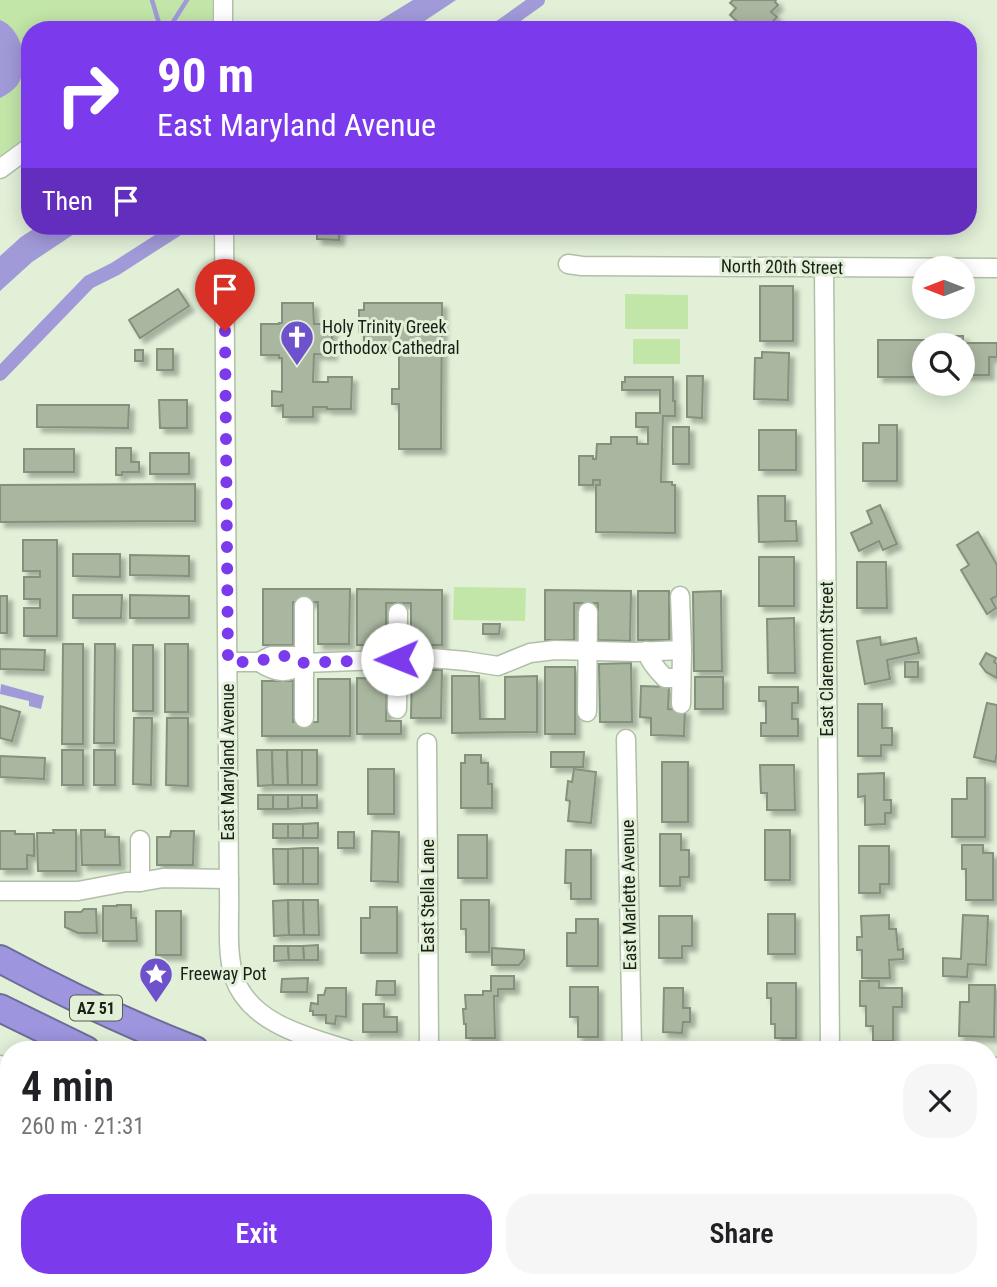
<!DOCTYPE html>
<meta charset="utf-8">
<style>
:root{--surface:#fff;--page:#f6f6f6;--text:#202124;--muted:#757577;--accent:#7c3aed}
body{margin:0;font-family:"Roboto Condensed",sans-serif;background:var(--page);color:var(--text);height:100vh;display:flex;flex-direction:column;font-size:26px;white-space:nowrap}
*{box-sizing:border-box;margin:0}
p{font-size:23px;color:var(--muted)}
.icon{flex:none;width:38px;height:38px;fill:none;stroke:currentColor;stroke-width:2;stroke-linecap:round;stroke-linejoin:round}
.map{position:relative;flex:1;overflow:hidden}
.sheet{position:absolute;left:0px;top:1041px;width:998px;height:247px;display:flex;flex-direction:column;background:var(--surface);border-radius:28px 28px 0 0;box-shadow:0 4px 18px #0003}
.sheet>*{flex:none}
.hud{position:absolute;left:21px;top:21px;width:956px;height:214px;border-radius:28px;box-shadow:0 4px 18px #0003;background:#7c3aed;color:#fff;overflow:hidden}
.needle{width:46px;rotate:270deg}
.buttons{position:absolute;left:912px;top:256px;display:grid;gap:14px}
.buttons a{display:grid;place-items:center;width:63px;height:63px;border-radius:50%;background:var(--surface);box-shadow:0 4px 18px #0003;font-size:35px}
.pin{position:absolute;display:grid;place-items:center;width:60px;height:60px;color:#fff;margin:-72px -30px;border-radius:50% 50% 50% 0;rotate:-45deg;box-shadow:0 0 7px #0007}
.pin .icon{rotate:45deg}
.me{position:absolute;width:77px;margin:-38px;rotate:269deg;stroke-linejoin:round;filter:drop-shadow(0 0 5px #0008)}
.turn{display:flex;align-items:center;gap:24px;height:147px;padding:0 21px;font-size:32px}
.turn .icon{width:91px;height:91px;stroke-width:2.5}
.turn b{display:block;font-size:49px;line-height:60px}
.then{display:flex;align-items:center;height:66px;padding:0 21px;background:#0003;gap:14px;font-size:26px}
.round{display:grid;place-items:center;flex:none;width:74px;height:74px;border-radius:28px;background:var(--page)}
.headline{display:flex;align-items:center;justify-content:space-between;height:119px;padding:0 21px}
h1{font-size:42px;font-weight:600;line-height:52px}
.cta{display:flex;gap:14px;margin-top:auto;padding:14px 21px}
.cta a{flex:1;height:80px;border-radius:28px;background:var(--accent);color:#fff;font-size:28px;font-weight:600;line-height:80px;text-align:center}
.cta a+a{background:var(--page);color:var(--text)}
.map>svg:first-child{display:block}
.green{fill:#c2e5a8}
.water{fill:#a19ad9}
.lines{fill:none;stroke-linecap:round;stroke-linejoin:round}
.stream{stroke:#a19ad9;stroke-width:4.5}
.canal{stroke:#a19ad9;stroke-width:14}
.building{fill:#aab7a0;stroke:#84917b;stroke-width:2;filter:url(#shadow)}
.minor-casing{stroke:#b1bfa8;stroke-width:21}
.highway-casing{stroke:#6f6c98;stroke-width:30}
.minor{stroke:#fff;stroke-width:18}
.highway{stroke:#9d95de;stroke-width:26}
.route{stroke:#7c3aed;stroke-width:12;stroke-dasharray:0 21.6}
.labels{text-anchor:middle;stroke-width:6;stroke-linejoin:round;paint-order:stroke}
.shield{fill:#e2f0d8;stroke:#565e51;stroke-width:2}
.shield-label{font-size:16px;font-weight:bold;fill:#1a1f17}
.street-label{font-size:18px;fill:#1a1f17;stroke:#e2f0d8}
.poi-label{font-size:18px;fill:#1a1f17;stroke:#e2f0d8;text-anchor:start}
</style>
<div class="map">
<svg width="997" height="1287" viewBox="0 0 997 1287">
<defs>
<filter id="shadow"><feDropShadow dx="5" dy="5" stdDeviation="2" flood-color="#0004"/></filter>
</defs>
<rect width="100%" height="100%" fill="#e2f0d8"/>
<g class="green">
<path d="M0 0H212L213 30H30V137L0 159Z"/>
<path d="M625 294 688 295V329H625Z"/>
<rect x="633" y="339" width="47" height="25"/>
<path d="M454 587 526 588 525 621 453 620Z"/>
</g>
<g class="water">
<path d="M413 0H456L411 30H364Z"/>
<path d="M0 20C22 28 30 65 18 84 14 90 6 95 0 98Z"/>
<path d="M38 226H86L32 262 0 291V256L21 237Z"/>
<path d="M1 684 44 696 41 709 29 706V701L0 694Z"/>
</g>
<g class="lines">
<g class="stream">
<path d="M152 0 161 30"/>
<path d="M168 30 187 0"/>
</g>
<g class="canal">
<path d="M496 30 538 0"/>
<path d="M0 374 89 282 115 269 182 226"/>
</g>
</g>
<g class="building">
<path d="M733 0H776L775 2 778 5 771 12 777 17 765 30 761 28 760 30H737L741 25 730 15 736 8 730 3Z"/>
<path d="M317 226H342V228H339V240L317 239Z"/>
<rect x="760" y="286" width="33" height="55"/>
<path d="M178 289 189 306 140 338 129 320Z"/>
<path d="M282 303H313L314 324H332V355L314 354 313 382H328V377H352L351 409H327V407H313V417H283V405H281V406H272V391L282 392V358H279V355H261V324H279V323H282Z"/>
<path d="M364 303H442L441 449H399V404H392V389H399V345L364 344V332H359V310H364Z"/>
<path d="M944 336H963V343H997V357H989V375H962V345H944Z"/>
<rect x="878" y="340" width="46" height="37"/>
<rect x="157" y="349" width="16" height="21"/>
<rect x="135" y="350" width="8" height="11"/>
<path d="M762 352 789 353 788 400 754 399 755 358H762Z"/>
<path d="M687 376H703L702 418 687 417Z"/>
<path d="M625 377H673V401H675V416H663L661 482H672V485H675V533L596 532V485H600V480H593V485H579V456H593V459H596L597 444H611V437H637V444H648V427H636V413H660V390H622V382H625Z"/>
<path d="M159 400H187V428H160Z"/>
<path d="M37 405H129L128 428 37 427Z"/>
<path d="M879 425H897V481H863V443H879Z"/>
<rect x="673" y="427" width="16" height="37"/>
<rect x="759" y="430" width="37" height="40"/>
<path d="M116 448H131V462H139V472H122V475H116Z"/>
<rect x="24" y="449" width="50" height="23"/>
<rect x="150" y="453" width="39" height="21"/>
<path d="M195 484V521L0 522V485Z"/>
<path d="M758 496H785V521H796L797 541 759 542Z"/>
<path d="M880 505 897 544 883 550 879 541 859 551 851 533 872 523 867 511Z"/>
<path d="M978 532 997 565V596L991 599 996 608 987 614 961 570 969 565 957 545Z"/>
<path d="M23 540H57V636H24V608H40V599H24V577H40V571H23Z"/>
<path d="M73 554H120V577L73 576Z"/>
<path d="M130 555 189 556V576L130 575Z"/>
<rect x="759" y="557" width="35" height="49"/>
<path d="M857 562H886L887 608H857Z"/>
<path d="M263 589H350L349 644H318V602H293V645H263Z"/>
<path d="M357 589 442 590V645H411V603H386V645H357Z"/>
<path d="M545 590 631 591 630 641 598 640V603H574V640H545Z"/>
<rect x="638" y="591" width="31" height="49"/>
<path d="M721 591 722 671H694L693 592Z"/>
<path d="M73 595H122L121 618H73Z"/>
<path d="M130 595 189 596V618H130Z"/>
<rect x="0" y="596" width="7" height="37"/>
<path d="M794 618 795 673H768L767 619Z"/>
<path d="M483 624H500L499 634H483Z"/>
<path d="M880 637 881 645 916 638 919 653 887 660 890 679 865 684 857 641Z"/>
<path d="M63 644H83V744H62Z"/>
<path d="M95 644H115L114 743H94Z"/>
<rect x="165" y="644" width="23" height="68"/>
<rect x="133" y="645" width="20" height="66"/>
<path d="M0 649 45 650 44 670 0 669Z"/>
<path d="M986 653 996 658 994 662 997 664V678L986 672 980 664Z"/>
<rect x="905" y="662" width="13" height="15"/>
<path d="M631 663 632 722H600L599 664Z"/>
<rect x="545" y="667" width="30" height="67"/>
<path d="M412 670H442L441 718H411Z"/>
<path d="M452 676H479L480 719H505V677L537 676V732L452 733Z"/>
<rect x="695" y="677" width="28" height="32"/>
<path d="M357 678 387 679 386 721H401V734H357Z"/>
<path d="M318 679H350V736H262V681H293V722H318Z"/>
<path d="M641 686 669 687 668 709 685 710 684 736 651 735V718L640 717Z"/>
<path d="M759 687H798V703H792V719H798V736H761V723H766V701H759Z"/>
<path d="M987 703 997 705V753L995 762 974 757Z"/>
<path d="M858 704H882V728H892V745H881V756H858Z"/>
<path d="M0 706 20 712 12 741 0 738Z"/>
<path d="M134 718H152L151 785 133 784Z"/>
<path d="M167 718H188V786L166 785Z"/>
<rect x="62" y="750" width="21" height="35"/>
<rect x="94" y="750" width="21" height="35"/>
<path d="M257 750H272L273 785 258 786Z"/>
<path d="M272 750H287L288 785H273Z"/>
<path d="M287 750H302V785H288Z"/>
<rect x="302" y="750" width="15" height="35"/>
<path d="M551 752H584L583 767H551Z"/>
<path d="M465 755H481V763H488V784H492V808H461V763H465Z"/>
<path d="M0 756 45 758 44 779 0 777Z"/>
<rect x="662" y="762" width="26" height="60"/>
<path d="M760 765H794L795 810H767V793H761Z"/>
<rect x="368" y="769" width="26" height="45"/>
<path d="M574 769 596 772 591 823 568 821 570 801 566 800 568 781 572 782Z"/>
<path d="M884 773V800H891V813H885V824L865 825V796L858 797V774Z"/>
<path d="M967 778H985V837H952V799H967Z"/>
<rect x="258" y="795" width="15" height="14"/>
<rect x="273" y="795" width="15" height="14"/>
<path d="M288 795H302V808L288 809Z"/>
<rect x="302" y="795" width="15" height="13"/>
<path d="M318 823V838H303V824Z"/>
<rect x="273" y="824" width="15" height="14"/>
<rect x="288" y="824" width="15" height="14"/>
<path d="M53 830H76V871H38L37 833H54Z"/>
<path d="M81 830H105V837H119L120 865H82Z"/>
<rect x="765" y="830" width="25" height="50"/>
<path d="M0 831H15V834H34V856L27 855V869H0Z"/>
<path d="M171 831H194L193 865H157V837H170Z"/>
<path d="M372 831 399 832 398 882 371 881Z"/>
<rect x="338" y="832" width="16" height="16"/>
<path d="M660 834H681V850H689V877H680V886H660Z"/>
<rect x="458" y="835" width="29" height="43"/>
<path d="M962 845H983V853H993V900H966V869H962Z"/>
<path d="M859 846H889V884H880V893H859Z"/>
<rect x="303" y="848" width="15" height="36"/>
<path d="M303 848V884H288V849Z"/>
<path d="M273 849H288V884H274Z"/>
<path d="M566 850H591V899H571V883H565Z"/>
<path d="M288 900 289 935 274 936 273 901Z"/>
<path d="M288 900H303L304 935H289Z"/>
<path d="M303 900H318L319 935H304Z"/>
<path d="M461 900H489V952H466V929H461Z"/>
<path d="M117 905H131V918H136L137 941H103V906H117Z"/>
<path d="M370 907H397V953H361V918H370Z"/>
<path d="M84 909H96L97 933H78L65 927V912H81Z"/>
<rect x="156" y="911" width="25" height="44"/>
<rect x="768" y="914" width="27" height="40"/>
<path d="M889 915V929H896L898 950 903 949V959L889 960 890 978H862V950H857V937H862L861 916Z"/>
<path d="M963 915 988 916 986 965 968 964 967 977 943 976V958L961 959Z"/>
<path d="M659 916H692V946H682V958H659Z"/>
<path d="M576 919H598V966H567V933H576Z"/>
<path d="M318 945V960H304L303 946Z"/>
<path d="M274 946H288L289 960 274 961Z"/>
<path d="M288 946H303L304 960H289Z"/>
<path d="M492 948 524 950V959L519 965H492Z"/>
<path d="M491 976H514V989H498V996H494L495 1038H466V1024H464L463 1009H466L465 995H483V991H491Z"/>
<path d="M308 978 307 992H281L282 979Z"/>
<path d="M377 981H395V995H376Z"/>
<path d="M860 981H879V988H902V1007H893V1041H873V1026H866V1006H860Z"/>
<path d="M767 983H796V1038H775V1024H771V998H767Z"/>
<path d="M969 985H995L994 1037 959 1036 960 1002H969Z"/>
<path d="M570 987H598V1037H578V1017H570Z"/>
<path d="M326 988H346V1017L336 1016 335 1024 326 1023V1015H313V1011H310L311 1003 318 1004V995H324Z"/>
<path d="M664 988H683V1008H690V1022H683L682 1033 663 1032Z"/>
<path d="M363 1004H384V1017H397V1032H363Z"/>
<rect x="0" y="1092" width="9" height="23"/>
<rect x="0" y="1117" width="9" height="39"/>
<rect x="0" y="1162" width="9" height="39"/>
<rect x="0" y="1209" width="9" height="37"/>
<path d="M0 1248H9V1279H14V1287H0Z"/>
<rect x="76" y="1279" width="20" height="8"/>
<rect x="663" y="1279" width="36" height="8"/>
<path d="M767 1279H795V1283H791V1287H767Z"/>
<path d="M951 1284 997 1285V1287H951Z"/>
</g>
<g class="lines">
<g class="minor-casing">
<g id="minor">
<path d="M223 0V30"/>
<path d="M0 169 30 147"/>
<path d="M224 226 229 891C230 918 226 950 234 977 250 1024 308 1037 349 1050"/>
<path d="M568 264 582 266 997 268"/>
<path d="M824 268 830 1050"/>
<path d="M680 596 682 650 681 704"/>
<path d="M304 606V718"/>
<path d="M646 651C650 662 657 670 665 678H681"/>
<path d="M228 662H259L271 656H294L304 663"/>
<path d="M259 662C276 673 287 675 304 663L431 658 466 661 498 666 530 653 555 650 635 652 682 650"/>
<path d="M397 709 398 613"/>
<path d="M587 712 588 612"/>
<path d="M626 739 632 1050"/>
<path d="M427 743 429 1050"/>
<path d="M140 882V840"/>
<path d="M0 891H78L126 882H140L163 878 229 879"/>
<path d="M0 1065 9 1069"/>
<path d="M989 1067H997"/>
<path d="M989 1198H997"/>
<path d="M46 1279V1287"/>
<path d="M232 1279V1287"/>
<path d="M322 1279V1287"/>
<path d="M456 1279 464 1281 593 1280 606 1283 609 1287"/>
<path d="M731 1279V1287"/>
</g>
</g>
<g class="highway-casing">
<g id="highway">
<path d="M0 959C63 993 128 1024 195 1050"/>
<path d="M0 1008 86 1050"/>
<path d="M989 1099H997"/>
<path d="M989 1117H997"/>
<path d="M989 1175H997"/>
</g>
</g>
<use href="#minor" class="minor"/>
<use href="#highway" class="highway"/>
</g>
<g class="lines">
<path class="route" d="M225 331 228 662H259L271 656H295L304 663 397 659"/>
</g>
<defs>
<g id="church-pin" transform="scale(1.75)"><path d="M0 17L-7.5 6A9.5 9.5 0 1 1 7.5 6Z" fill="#6d52cc" stroke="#e2f0d8"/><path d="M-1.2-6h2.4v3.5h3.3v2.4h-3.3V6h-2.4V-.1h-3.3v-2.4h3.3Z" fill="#fff"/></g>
<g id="sight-pin" transform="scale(1.75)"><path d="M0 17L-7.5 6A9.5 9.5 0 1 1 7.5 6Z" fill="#6d52cc" stroke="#e2f0d8"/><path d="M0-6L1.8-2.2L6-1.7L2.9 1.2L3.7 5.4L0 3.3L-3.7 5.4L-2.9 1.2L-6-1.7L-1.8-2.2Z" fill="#fff"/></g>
</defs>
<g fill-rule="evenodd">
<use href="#church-pin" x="297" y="337"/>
<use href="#sight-pin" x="156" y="974"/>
</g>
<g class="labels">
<rect class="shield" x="70" y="995.5" width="52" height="25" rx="5"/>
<g class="shield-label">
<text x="96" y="1014">AZ 51</text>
</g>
<g class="street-label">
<text transform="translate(782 267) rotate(1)" y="6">North 20th Street</text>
<text transform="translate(827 659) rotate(-90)" y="6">East Claremont Street</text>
<text transform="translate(228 762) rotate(-90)" y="6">East Maryland Avenue</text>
<text transform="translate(629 895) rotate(-91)" y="6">East Marlette Avenue</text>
<text transform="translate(428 896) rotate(-90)" y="6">East Stella Lane</text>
</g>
<g class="poi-label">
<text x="322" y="333">Holy Trinity Greek<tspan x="322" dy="21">Orthodox Cathedral</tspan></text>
<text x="180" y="980">Freeway Pot</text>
</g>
</g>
</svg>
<div class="buttons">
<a><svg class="needle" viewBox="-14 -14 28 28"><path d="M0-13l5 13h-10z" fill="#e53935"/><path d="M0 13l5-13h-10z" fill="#757577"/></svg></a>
<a><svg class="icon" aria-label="search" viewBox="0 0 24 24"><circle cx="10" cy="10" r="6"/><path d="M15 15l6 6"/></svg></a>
</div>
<div class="pin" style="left:225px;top:331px;background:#d93025"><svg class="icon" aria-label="arrive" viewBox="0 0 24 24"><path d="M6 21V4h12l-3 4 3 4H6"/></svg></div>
<svg class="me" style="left:397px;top:659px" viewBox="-20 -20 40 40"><circle r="19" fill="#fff"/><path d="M0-13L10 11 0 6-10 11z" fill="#7c3aed"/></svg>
<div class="hud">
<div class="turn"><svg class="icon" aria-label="right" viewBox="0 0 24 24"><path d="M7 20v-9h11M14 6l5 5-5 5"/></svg><div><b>90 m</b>East Maryland Avenue</div></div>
<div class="then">Then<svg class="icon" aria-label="arrive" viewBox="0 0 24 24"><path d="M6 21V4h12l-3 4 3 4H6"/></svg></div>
</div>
<section class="sheet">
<div class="headline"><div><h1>4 min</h1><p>260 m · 21:31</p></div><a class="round"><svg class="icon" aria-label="close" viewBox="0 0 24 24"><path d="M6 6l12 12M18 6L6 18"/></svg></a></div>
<div class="cta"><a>Exit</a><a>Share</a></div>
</section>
</div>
